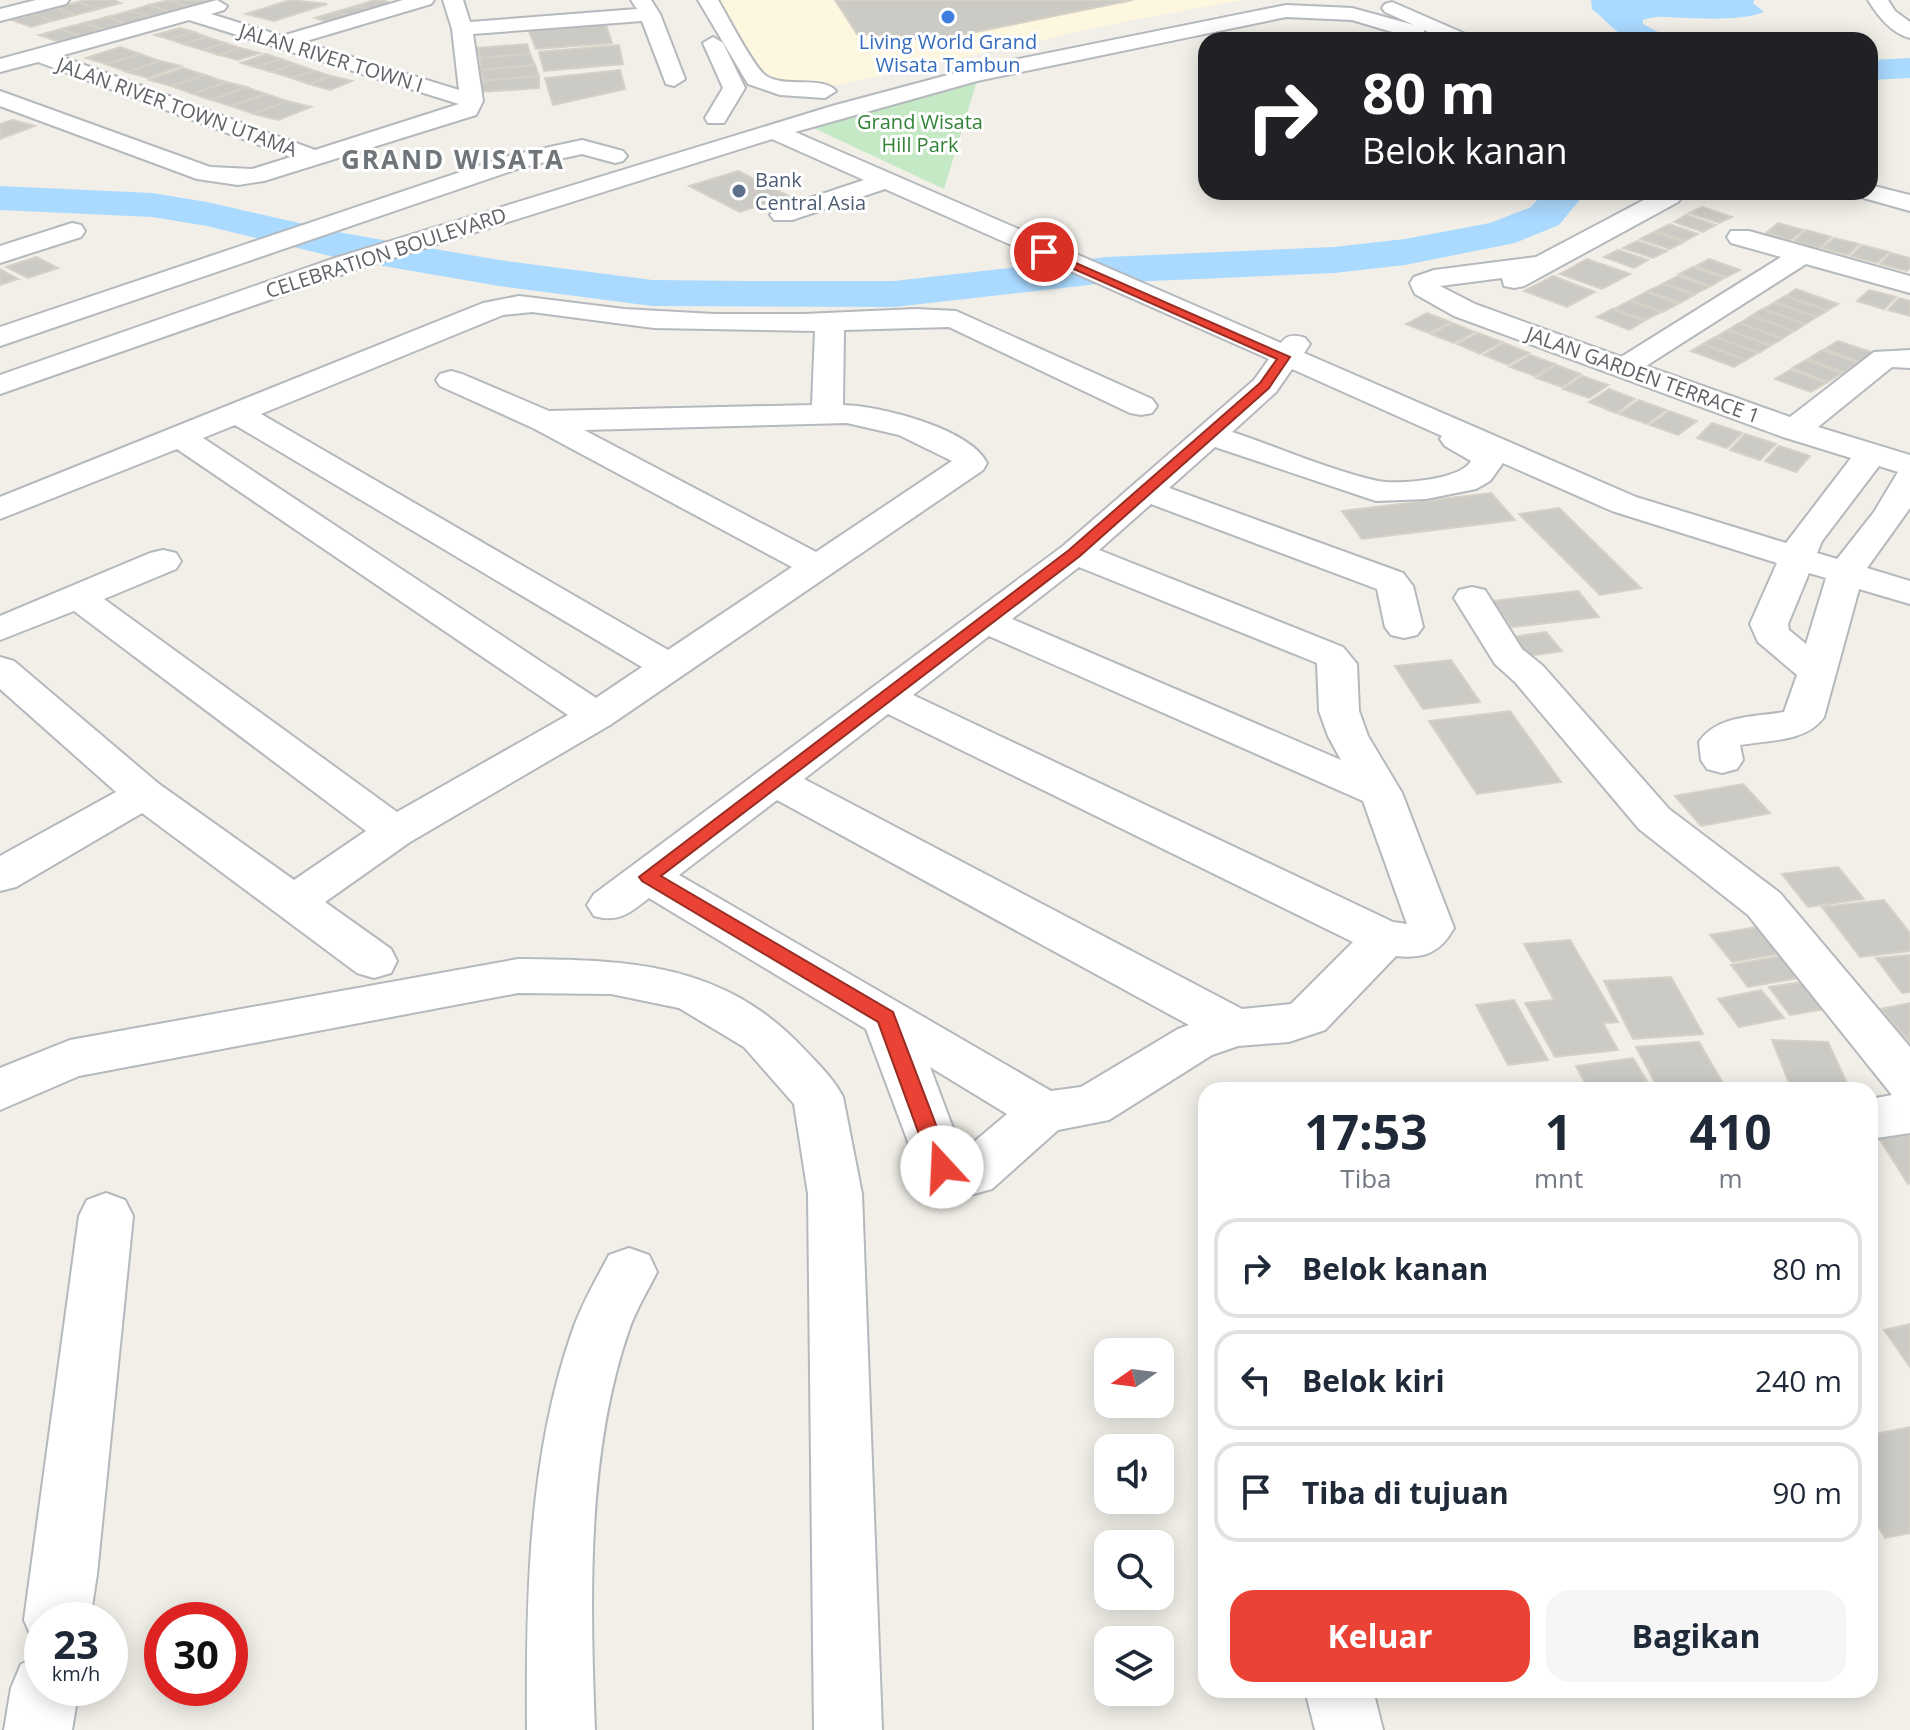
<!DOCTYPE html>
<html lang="id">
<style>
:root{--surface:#fff;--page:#f6f6f7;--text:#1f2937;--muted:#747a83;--line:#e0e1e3;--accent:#ea4335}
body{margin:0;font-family:"Open Sans",sans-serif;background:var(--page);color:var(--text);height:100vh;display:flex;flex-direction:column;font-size:30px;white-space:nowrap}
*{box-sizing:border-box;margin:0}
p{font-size:26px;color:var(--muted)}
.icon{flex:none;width:44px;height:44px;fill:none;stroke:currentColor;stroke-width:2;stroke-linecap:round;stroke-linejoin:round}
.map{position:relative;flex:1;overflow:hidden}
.panel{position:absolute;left:1198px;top:1082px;width:680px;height:616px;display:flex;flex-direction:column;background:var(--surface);border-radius:24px;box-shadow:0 4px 20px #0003}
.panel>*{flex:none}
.guide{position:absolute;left:1198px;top:32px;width:680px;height:168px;border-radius:24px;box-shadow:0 4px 20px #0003;background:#202124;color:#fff;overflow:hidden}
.needle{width:52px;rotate:256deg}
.buttons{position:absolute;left:1094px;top:1338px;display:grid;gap:16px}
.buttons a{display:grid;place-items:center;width:80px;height:80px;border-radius:16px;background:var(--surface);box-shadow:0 4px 20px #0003;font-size:40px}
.speed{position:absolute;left:24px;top:1602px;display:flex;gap:16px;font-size:40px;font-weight:700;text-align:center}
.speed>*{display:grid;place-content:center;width:104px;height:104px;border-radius:50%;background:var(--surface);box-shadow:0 4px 20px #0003;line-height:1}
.speed small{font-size:20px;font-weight:400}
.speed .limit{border:12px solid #d22;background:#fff;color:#111}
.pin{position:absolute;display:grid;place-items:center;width:68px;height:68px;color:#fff;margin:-34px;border:4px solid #fff;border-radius:50%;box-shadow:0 2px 8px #0007}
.me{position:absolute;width:88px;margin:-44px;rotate:340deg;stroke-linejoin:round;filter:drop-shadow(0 0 6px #0008)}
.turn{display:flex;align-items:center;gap:28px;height:168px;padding:0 32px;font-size:36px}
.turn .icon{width:104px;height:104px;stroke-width:2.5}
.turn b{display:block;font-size:56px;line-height:68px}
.eta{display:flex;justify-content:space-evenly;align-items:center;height:136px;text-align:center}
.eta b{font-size:48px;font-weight:700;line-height:56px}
.action{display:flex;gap:16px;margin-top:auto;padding:16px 32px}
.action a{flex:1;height:92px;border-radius:24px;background:var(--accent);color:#fff;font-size:32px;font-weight:700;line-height:92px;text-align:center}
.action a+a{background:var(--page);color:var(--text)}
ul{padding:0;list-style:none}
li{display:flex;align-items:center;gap:24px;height:100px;margin:0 16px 12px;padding:0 16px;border:4px solid var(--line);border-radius:24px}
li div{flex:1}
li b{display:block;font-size:30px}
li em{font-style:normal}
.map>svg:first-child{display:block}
.commercial{fill:#fef7e0}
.green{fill:#c5e8c5}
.water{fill:#aadaff}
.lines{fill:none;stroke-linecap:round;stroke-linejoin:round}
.river{fill:#aadaff;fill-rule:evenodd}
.building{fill:#cccac5;stroke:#d6d1c6;stroke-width:2}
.minor-casing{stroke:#b5b8bc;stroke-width:4}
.minor{fill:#fff;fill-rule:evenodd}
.route{fill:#ea4335;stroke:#982c22;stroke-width:2}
.shop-dot{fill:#3f7fe0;stroke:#fff;stroke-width:3}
.service-dot{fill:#5c6f8a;stroke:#fff;stroke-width:3}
.labels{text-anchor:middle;stroke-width:6;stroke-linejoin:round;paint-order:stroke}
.far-shop-label{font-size:20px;fill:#366cbe;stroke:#fff}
.far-street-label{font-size:20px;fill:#5f6368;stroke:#fff}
.far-park-label{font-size:20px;fill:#348238;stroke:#fff}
.far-service-label{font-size:20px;fill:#4e5e75;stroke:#fff;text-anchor:start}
.far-district-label{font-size:26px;font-weight:bold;letter-spacing:2px;fill:#70757a;stroke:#fff}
</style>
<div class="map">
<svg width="1910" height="1730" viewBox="0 0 1910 1730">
<rect width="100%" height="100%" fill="#f1efe8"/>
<path class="commercial" d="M720 0H1243L1127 21 838 85 775 81 757 71Z"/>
<path class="green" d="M979 74 944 189 803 123Z"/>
<path class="water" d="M1591 0H1754L1753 3 1764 12C1744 20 1710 19 1688 18 1671 18 1659 14 1643 20V24L1658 32C1628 53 1614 26 1592 9Z"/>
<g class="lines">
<g class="river">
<path d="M1910 58V78L1870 80V60Z"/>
<path d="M0 186 152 193 207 202 343 233 499 260 652 280 746 281H894L1106 257 1334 247 1405 239 1490 223 1531 207 1544 192H1586L1559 225 1515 243 1405 265 1334 273 1106 283 894 307 652 306 499 286 343 259 207 226 152 217 0 210Z"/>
</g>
</g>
<g class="building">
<path d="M86 0H113L121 3 98 9 78 2Z"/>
<path d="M169 0 189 7 170 12 149 5Z"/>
<path d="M169 0H211L189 7Z"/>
<path d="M290 0 327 4 274 21 246 14Z"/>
<path d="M375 0H383L399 6 376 12 356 6Z"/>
<path d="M835 0H1133L922 43 915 38 857 34Z"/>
<path d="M78 2 98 9 75 15 56 8Z"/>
<path d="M149 5 170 12 150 17 130 11Z"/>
<path d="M356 6 376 12 357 18 335 12Z"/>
<path d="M56 8 75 15 52 21 33 14Z"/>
<path d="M130 11 150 17 127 24 107 17Z"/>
<path d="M335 12 357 18 338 25 315 18Z"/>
<path d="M33 14 52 21 31 27 12 20Z"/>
<path d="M107 17 127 24 104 30 84 23Z"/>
<path d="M605 22 612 43 536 49 528 29Z"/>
<path d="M84 23 104 30 81 37 61 29Z"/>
<path d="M180 28 194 32 169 39 155 35Z"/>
<path d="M61 29 81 37 60 42 39 35Z"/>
<path d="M194 32 207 37 183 44 169 39Z"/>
<path d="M207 37 225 43 203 50 183 44Z"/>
<path d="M225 43 240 48 219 55 203 50Z"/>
<path d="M527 44 530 54 480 58 477 48Z"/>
<path d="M619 45 623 64 544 71 539 52Z"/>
<path d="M120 47 140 54 106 64 86 58Z"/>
<path d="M240 48 260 53 238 60 219 55Z"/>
<path d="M140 54 160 61 127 72 106 64Z"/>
<path d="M266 54 281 59 255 67 241 63Z"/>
<path d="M530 54 535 65 481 70 480 58Z"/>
<path d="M281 59 295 64 271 72 255 67Z"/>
<path d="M160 61 181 66 148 78 127 72Z"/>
<path d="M295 64 315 71 292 78 271 72Z"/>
<path d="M535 65 539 76 483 81 481 70Z"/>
<path d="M183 68 205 75 171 86 149 80Z"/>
<path d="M620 70 625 89 553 105 545 78Z"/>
<path d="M315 71 331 76 309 84 292 78Z"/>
<path d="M205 75 226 82 193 94 171 86Z"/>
<path d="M331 76 352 81 330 90 309 84Z"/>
<path d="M539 76V88L481 92 483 81Z"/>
<path d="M226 82 246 87 211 100 193 94Z"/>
<path d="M246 87 266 94 231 106 211 100Z"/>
<path d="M266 94 287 101 254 114 231 106Z"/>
<path d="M287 101 311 107 278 120 254 114Z"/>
<path d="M13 120 35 126 0 139V124Z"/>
<path d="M738 171 789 196 740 212 689 186Z"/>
<path d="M1702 207 1732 217 1719 223 1689 213Z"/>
<path d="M1686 215 1716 225 1703 232 1674 222Z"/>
<path d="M1778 223 1803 230 1791 240 1766 233Z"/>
<path d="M1669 224 1698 234 1685 241 1656 231Z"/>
<path d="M1806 230 1831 237 1819 248 1794 241Z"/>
<path d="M1654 232 1684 242 1670 249 1640 239Z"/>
<path d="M1834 238 1859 244 1848 255 1822 248Z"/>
<path d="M1637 241 1667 251 1653 258 1623 248Z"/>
<path d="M1862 245 1889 252 1877 263 1851 256Z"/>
<path d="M1618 250 1648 260 1634 268 1604 257Z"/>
<path d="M1891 253 1910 258V268L1907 271 1880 264Z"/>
<path d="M36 257 58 268 28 278 6 267Z"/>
<path d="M1587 259 1630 274 1602 289 1560 274Z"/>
<path d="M1709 259 1740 270 1727 277 1696 266Z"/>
<path d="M1693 267 1724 278 1711 286 1679 274Z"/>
<path d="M0 269 18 279 0 285Z"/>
<path d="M1553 276 1595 292 1567 307 1524 291Z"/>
<path d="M1678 276 1709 287 1695 294 1664 283Z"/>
<path d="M1663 284 1694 295 1680 303 1648 291Z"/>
<path d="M1796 289 1838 304 1828 310 1786 296Z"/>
<path d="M1869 290 1896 297 1884 309 1857 301Z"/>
<path d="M1646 292 1678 304 1663 312 1631 300Z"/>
<path d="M1785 296 1827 311 1817 317 1775 302Z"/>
<path d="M1899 298 1910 301V316L1888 310Z"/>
<path d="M1629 301 1661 312 1646 320 1614 309Z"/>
<path d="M1774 303 1816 317 1806 324 1763 309Z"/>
<path d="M1612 309 1644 321 1629 330 1597 317Z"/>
<path d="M1762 309 1805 324 1795 331 1751 316Z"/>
<path d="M1427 313 1450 322 1429 333 1406 324Z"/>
<path d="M1751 316 1794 331 1783 338 1740 323Z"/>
<path d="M1452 323 1475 332 1454 343 1431 334Z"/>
<path d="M1739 323 1782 339 1771 345 1728 330Z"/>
<path d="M1727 330 1770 346 1759 353 1716 337Z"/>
<path d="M1478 333 1502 342 1480 354 1457 344Z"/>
<path d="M1715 337 1758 353 1746 360 1703 344Z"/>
<path d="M1838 341 1874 353 1861 362 1825 349Z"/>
<path d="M1504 343 1529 353 1508 365 1484 355Z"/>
<path d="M1703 344 1746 360 1734 367 1691 351Z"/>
<path d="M1822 350 1858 363 1844 372 1808 359Z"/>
<path d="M1530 355 1555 364 1535 376 1510 367Z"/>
<path d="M1806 360 1842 373 1828 382 1792 368Z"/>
<path d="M1556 365 1581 374 1562 387 1536 378Z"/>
<path d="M1790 370 1826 383 1811 392 1775 379Z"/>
<path d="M1582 376 1608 385 1589 398 1563 389Z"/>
<path d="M1609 389 1635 399 1616 413 1589 402Z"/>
<path d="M1639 400 1666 410 1647 424 1619 414Z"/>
<path d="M1669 411 1697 421 1678 435 1650 425Z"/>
<path d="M1712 423 1742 433 1727 448 1697 438Z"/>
<path d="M1745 434 1776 444 1760 460 1730 450Z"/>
<path d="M1779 446 1810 456 1796 472 1765 461Z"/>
<path d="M1491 493 1515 520 1362 539 1342 511Z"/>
<path d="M1559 508 1641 588 1600 595 1519 514Z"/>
<path d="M1578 591 1599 617 1512 627 1492 601Z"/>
<path d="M1546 632 1562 651 1529 656 1513 637Z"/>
<path d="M1451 660 1480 702 1423 709 1395 666Z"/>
<path d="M1510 711 1561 782 1477 794 1429 721Z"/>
<path d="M1743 784 1770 813 1701 826 1675 796Z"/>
<path d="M1838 867 1864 899 1808 907 1782 874Z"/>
<path d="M1884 900 1910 933V951L1860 957 1822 907Z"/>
<path d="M1774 924 1796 951 1732 962 1710 935Z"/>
<path d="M1570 940 1618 1022 1603 1023 1618 1050 1555 1057 1525 1003 1554 1000 1524 944Z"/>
<path d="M1798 953 1816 975 1748 987 1731 965Z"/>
<path d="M1910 955V992L1902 993 1876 958Z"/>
<path d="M1671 977 1703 1034 1633 1039 1604 981Z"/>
<path d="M1815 980 1837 1007 1790 1015 1769 987Z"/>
<path d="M1761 990 1784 1018 1739 1027 1718 999Z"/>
<path d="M1514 1000 1548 1060 1508 1065 1476 1005Z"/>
<path d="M1910 1003V1042L1881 1009Z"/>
<path d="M1772 1040 1828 1042 1850 1090H1792Z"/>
<path d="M1699 1042 1727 1090H1659L1636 1047Z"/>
<path d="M1633 1058 1652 1090H1589L1576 1066Z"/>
<path d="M1910 1135V1183L1908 1184 1879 1138Z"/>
<path d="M1910 1324V1367L1884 1330Z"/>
<path d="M1910 1427V1533L1885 1538 1870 1513V1435Z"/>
</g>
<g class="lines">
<g class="minor-casing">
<g id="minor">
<path d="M36 0H69L66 4 0 21V9Z"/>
<path d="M217 0 227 6 224 10 211 14 282 36 403 0H434L431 4 303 42 459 90 452 29 443 0H463L470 22 637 9 631 0H651L660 14 685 79 674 86 666 84 642 21 473 34 483 101 476 115 264 181 238 185 197 179 0 106V91L210 167 252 169 291 157 38 62 0 72V59ZM189 20 459 104 315 150 60 56Z"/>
<path d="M698 0H718C727 15 753 66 765 75 783 89 823 75 836 91L825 98 780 95 748 84Z"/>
<path d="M1868 0H1888L1895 11 1910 22V38C1891 33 1878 16 1868 0Z"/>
<path d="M1392 2 1470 36 1473 40H1446L1424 30 1423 37 1416 39 1352 20 1286 17 977 81 795 132 1281 343C1287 334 1296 335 1305 338L1310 344 1304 353 1636 497 1786 543 1851 458 1783 437 1454 316 1415 294 1410 283 1414 277 1434 270 1536 257 1659 192H1678L1682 197 1678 202 1524 286 1514 288 1504 286 1502 278 1440 286 1475 304 1621 357 1781 257 1731 243 1727 237 1731 231H1749L1910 276V293L1806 264 1646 366 1790 417 1874 352 1910 350V368L1892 367 1818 427 1910 455V508L1867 568 1910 581V604L1859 589 1824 717C1807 742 1768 740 1740 745L1743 760 1737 769 1722 773 1707 769 1701 760 1699 742C1716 715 1755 717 1784 712L1797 675 1758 642 1750 624 1777 563 1612 511 1503 463 1490 481 1476 489 1426 499 1376 501 1215 447 1169 488 1403 573 1413 586 1423 627 1417 635 1404 638 1391 635 1385 627 1377 589 1151 504 1099 550 1343 647 1357 664 1359 711 1368 736 1402 793 1454 928C1440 953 1424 959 1396 956L1325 1030 1289 1042 1238 1046 1212 1055 1109 1120 1058 1130 992 1189 955 1199 936 1192 923 1182 866 1029 649 898C630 913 619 923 594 916L587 905 594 894 1063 546 1254 380 1269 359 885 189 792 220H774L770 215 774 210 864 180 772 139 355 270 0 394V375L335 258 832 106 974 68 1286 5 1352 8 1414 25 1385 12 1382 8 1385 4ZM1292 369 1442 436 1440 439 1445 446 1471 461C1461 480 1398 485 1378 481 1332 471 1278 447 1232 432L1276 392ZM1879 466 1898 472 1874 512 1837 559 1817 553 1822 541ZM1079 567 1317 663 1319 711 1328 736 1341 760 1012 619ZM1809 573 1826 578 1806 644 1789 630 1788 624ZM989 636 1363 801 1407 924 1393 922 913 695ZM888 714 1353 942 1291 1004 1242 1009 804 779ZM777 800 1189 1025 1178 1029 1081 1087 1051 1091 679 875ZM930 1067 1007 1114 962 1152Z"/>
<path d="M713 37 723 43 745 88 724 123H708L705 118 723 88 703 43Z"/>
<path d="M582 140 623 151 627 156 623 161 615 163 582 154 523 167 0 346V327L508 156Z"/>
<path d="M1870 185 1910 195V211L1860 197 1856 192H1870Z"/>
<path d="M72 223 81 225 85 231 81 237 0 263V246Z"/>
<path d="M519 296 624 309 714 314H804L916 309 956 311 1152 399 1157 406 1152 413 1141 415 1130 413 949 327 844 330 843 405C880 406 969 428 987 463L983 470 610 725 410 842 325 902 391 949 397 961 391 973 374 978 357 973 142 813 16 887 0 891V856L116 792 0 689V657L14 661 159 784 294 880 366 831 74 611 0 640V616L150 553 163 550 176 553 181 561 176 569 104 599 397 812 568 715 177 449 0 519V497L483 303ZM532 312 654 328 815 331 812 405 549 411 462 374 451 371 440 374 436 380 440 386 533 428 792 567 668 650 261 414 503 315ZM847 423 899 435 952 461 816 552 584 430ZM235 425 642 667 596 698 203 438Z"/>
<path d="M1472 587 1485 590 1522 649 1543 666 1669 809 1780 893 1910 1047V1133L1870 1139V1099L1892 1095 1748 915 1639 829 1515 682 1495 664 1454 598 1459 590Z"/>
<path d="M518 959C630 960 723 962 805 1050 819 1065 834 1079 843 1097L862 1194 882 1730H814L808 1194 794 1104 744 1047 679 1008 611 994 518 993 79 1076 0 1110V1068L70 1040Z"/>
<path d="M106 1193 125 1200 133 1216 97 1574 90 1620H42V1646L34 1643 24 1620 79 1216 87 1200Z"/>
<path d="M629 1248 649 1255 657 1272C648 1290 637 1308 630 1327 586 1451 590 1601 595 1730H527C526 1597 528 1458 572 1332 581 1305 596 1280 609 1255Z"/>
<path d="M42 1656V1688H79L72 1730H4L11 1688 21 1664Z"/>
<path d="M1305 1690H1373L1383 1730H1315Z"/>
</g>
</g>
<use href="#minor" class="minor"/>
</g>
<path class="route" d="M1044 249 1290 357 1269 388 1080 556 661 876 893 1012 952 1167 949 1173 942 1176 934 1173 931 1167 878 1022 642 881 639 877 1069 550 1260 383 1277 359 1040 254 1039 252Z"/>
<circle class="shop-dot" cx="948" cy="17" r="8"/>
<circle class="service-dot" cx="739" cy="191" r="8"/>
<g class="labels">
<g class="far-shop-label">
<text x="948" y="49">Living World Grand<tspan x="948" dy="23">Wisata Tambun</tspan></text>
</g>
<g class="far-street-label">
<text transform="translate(331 58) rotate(17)" y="7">JALAN RIVER TOWN I</text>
<text transform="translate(177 107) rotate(20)" y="7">JALAN RIVER TOWN UTAMA</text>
<text transform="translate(386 253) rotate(-18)" y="7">CELEBRATION BOULEVARD</text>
<text transform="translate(1643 375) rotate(20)" y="7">JALAN GARDEN TERRACE 1</text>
</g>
<g class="far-park-label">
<text x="920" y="129">Grand Wisata<tspan x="920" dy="23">Hill Park</tspan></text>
</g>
<g class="far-service-label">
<text x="755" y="187">Bank<tspan x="755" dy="23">Central Asia</tspan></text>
</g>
<g class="far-district-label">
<text x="453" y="169">GRAND WISATA</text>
</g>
</g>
</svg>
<div class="buttons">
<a><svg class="needle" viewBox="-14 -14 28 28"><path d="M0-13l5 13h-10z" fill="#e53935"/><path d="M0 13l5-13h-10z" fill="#747a83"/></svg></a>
<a><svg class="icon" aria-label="sound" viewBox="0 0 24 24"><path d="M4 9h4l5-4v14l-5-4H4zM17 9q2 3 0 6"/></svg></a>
<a><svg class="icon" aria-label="search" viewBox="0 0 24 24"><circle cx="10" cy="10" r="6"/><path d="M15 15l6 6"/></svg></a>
<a><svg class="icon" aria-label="layers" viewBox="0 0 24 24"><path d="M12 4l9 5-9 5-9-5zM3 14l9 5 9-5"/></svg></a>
</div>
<div class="speed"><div>23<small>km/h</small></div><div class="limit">30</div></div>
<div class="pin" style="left:1044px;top:252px;background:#d93025"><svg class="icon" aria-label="arrive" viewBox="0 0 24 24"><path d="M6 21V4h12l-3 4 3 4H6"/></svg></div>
<svg class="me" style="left:942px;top:1167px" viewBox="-20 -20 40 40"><circle r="19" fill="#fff"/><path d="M0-13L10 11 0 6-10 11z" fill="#ea4335"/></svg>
<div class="guide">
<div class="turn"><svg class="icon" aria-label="right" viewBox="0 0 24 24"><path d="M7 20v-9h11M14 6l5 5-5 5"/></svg><div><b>80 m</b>Belok kanan</div></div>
</div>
<section class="panel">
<div class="eta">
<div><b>17:53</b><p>Tiba</p></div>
<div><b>1</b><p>mnt</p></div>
<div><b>410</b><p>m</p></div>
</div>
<ul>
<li><svg class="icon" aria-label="right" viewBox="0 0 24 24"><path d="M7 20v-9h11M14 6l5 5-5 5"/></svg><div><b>Belok kanan</b></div><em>80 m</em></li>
<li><svg class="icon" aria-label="left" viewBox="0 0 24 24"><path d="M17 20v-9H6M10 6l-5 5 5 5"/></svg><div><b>Belok kiri</b></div><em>240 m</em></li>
<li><svg class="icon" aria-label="arrive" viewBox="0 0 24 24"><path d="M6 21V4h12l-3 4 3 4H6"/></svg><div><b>Tiba di tujuan</b></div><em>90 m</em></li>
</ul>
<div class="action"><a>Keluar</a><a>Bagikan</a></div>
</section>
</div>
